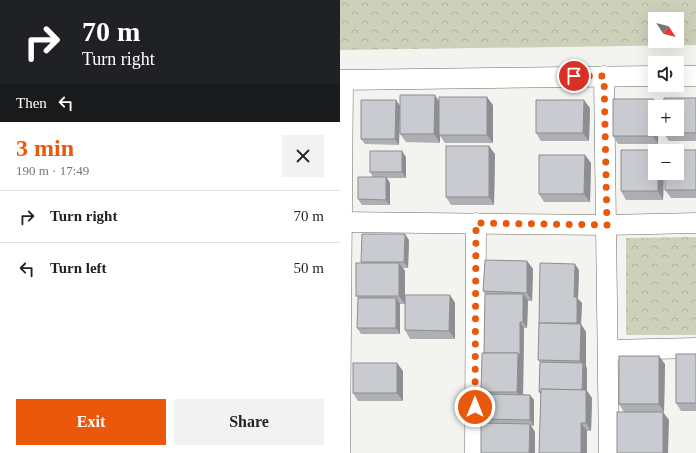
<!DOCTYPE html>
<meta charset="utf-8">
<style>
:root{--surface:#fff;--page:#f2f2f2;--text:#222;--muted:#767676;--line:#e0e0e0;--accent:#ea580c}
body{margin:0;font-family:"Times New Roman",serif;background:var(--page);color:var(--text);height:100vh;display:flex;flex-direction:column;font-size:15px;white-space:nowrap}
*{box-sizing:border-box;margin:0}
p{font-size:13px;color:var(--muted)}
.icon{flex:none;width:22px;height:22px;fill:none;stroke:currentColor;stroke-width:2;stroke-linecap:round;stroke-linejoin:round}
.map{position:relative;flex:1;overflow:hidden}
.side{display:flex;flex-direction:column;background:var(--surface);width:340px}
.side>*{flex:none}
.top-card{background:#202124;color:#fff;overflow:hidden}
.needle{width:26px;rotate:126deg}
.fabs{position:absolute;left:308px;top:12px;display:grid;gap:8px}
.fabs a{display:grid;place-items:center;width:36px;height:36px;border-radius:0px;background:var(--surface);box-shadow:0 4px 16px #0002;font-size:20px}
.pin{position:absolute;display:grid;place-items:center;width:34px;height:34px;color:#fff;margin:-17px;border:2px solid #fff;border-radius:50%;box-shadow:0 1px 4px #0007}
.me{position:absolute;width:44px;margin:-22px;rotate:0deg;stroke-linejoin:round;filter:drop-shadow(0 0 3px #0008)}
.turn{display:flex;align-items:center;gap:14px;height:84px;padding:0 16px;font-size:18px}
.turn .icon{width:52px;height:52px;stroke-width:2.5}
.turn b{display:block;font-size:28px;line-height:34px}
.then{display:flex;align-items:center;height:38px;padding:0 16px;background:#0003;gap:8px;font-size:15px}
.round{display:grid;place-items:center;flex:none;width:42px;height:42px;border-radius:0px;background:var(--page)}
.overview{display:flex;align-items:center;justify-content:space-between;height:68px;padding:0 16px}
h1{font-size:24px;font-weight:700;line-height:30px;color:var(--accent)}
.cta{display:flex;gap:8px;margin-top:auto;padding:8px 16px}
.cta a{flex:1;height:46px;border-radius:0px;background:var(--accent);color:#fff;font-size:16px;font-weight:700;line-height:46px;text-align:center}
.cta a+a{background:var(--page);color:var(--text)}
ul{padding:0;list-style:none}
li{display:flex;align-items:center;gap:12px;height:52px;padding:0 16px;border-top:1px solid var(--line)}
li div{flex:1}
li b{display:block;font-size:15px}
li em{font-style:normal}
main{display:flex;flex:1;min-height:0}
.map>svg:first-child{display:block}
.park{fill:url(#park-crowns);fill-rule:evenodd}
.lines{fill:none;stroke-linecap:round;stroke-linejoin:round}
.minor-casing{stroke:#6c6d68;stroke-width:21}
.minor{stroke:#fff;stroke-width:20}
.wall{fill:#adafb3}
.shaded-wall{fill:#8d8e92}
.building{fill:#c9cbd0;stroke:#8d8e92}
.route{stroke:#ea580c;stroke-width:7;stroke-dasharray:0 12.6}
</style>
<main>
<section class="side">
<div class="top-card">
<div class="turn"><svg class="icon" aria-label="right" viewBox="0 0 24 24"><path d="M7 20v-9h11M14 6l5 5-5 5"/></svg><div><b>70 m</b>Turn right</div></div>
<div class="then">Then<svg class="icon" aria-label="left" viewBox="0 0 24 24"><path d="M17 20v-9H6M10 6l-5 5 5 5"/></svg></div>
</div>
<div class="overview"><div><h1>3 min</h1><p>190 m · 17:49</p></div><a class="round"><svg class="icon" aria-label="close" viewBox="0 0 24 24"><path d="M6 6l12 12M18 6L6 18"/></svg></a></div>
<ul>
<li><svg class="icon" aria-label="right" viewBox="0 0 24 24"><path d="M7 20v-9h11M14 6l5 5-5 5"/></svg><div><b>Turn right</b></div><em>70 m</em></li>
<li><svg class="icon" aria-label="left" viewBox="0 0 24 24"><path d="M17 20v-9H6M10 6l-5 5 5 5"/></svg><div><b>Turn left</b></div><em>50 m</em></li>
</ul>
<div class="cta"><a>Exit</a><a>Share</a></div>
</section>
<div class="map">
<svg width="356" height="453" viewBox="0 0 356 453">
<defs>
<pattern id="park-crowns" width="20" height="18" patternUnits="userSpaceOnUse"><rect width="20" height="18" fill="#cdd1ba"/><path d="M2 6a3 3 0 1 1 6 0M12 15a3 3 0 1 1 6 0" fill="none" stroke="#afb39f"/></pattern>
</defs>
<rect width="100%" height="100%" fill="#f3f4ef"/>
<g class="park">
<path d="M0 0H356V45L0 50ZM315 19H337V41H315Z"/>
<path d="M356 237V335H286V238Z"/>
</g>
<g class="lines">
<g class="minor-casing">
<g id="minor">
<path d="M264 76 269 453"/>
<path d="M337 76H356"/>
<path d="M0 80 315 76"/>
<path d="M2 222 267 225 356 223"/>
<path d="M268 350 356 348"/>
<path d="M0 453 3 81"/>
<path d="M135 453 136 223"/>
</g>
</g>
<use href="#minor" class="minor"/>
</g>
<g class="wall">
<path d="M356 98V141H329L323 132Z"/>
<path d="M56 100 60 106 59 145 25 144 21 139Z"/>
<path d="M99 102 153 105V143H105L100 136V143L66 142 60 134Z"/>
<path d="M319 107 318 144H278L273 136Z"/>
<path d="M250 108 249 141H201L196 133Z"/>
<path d="M356 150V198H331L325 190Z"/>
<path d="M155 154 154 205H111L106 197Z"/>
<path d="M245 155 251 163 250 202H204L199 194Z"/>
<path d="M66 157V178H47L50 183V205H22L18 199 33 177 30 172Z"/>
<path d="M315 173H324L323 200H286L281 191Z"/>
<path d="M69 240 68 268H63L65 271V304H60V334H21L17 328 18 298 16 296 21 263Z"/>
<path d="M187 261 193 269 192 301H188L187 328H184L183 394 190 395 194 400V426H191L195 432 145 423 142 419 143 394 141 392 144 353 145 294 143 291Z"/>
<path d="M239 270 238 299 242 303 241 324 246 332V366L247 369V391L252 398 251 431H247V453H199L201 395 199 392 200 362 198 360Z"/>
<path d="M110 295 115 303V339H70L65 330Z"/>
<path d="M356 354V411H341L336 403Z"/>
<path d="M325 364 324 412H284L279 404Z"/>
<path d="M63 371V401H18L13 393Z"/>
</g>
<g class="shaded-wall">
<path d="M95 95 100 103 99 135 100 136V143L94 134Z"/>
<path d="M147 97 153 105V143L147 135Z"/>
<path d="M313 99 319 107H315V129H318V144L313 136Z"/>
<path d="M56 100 60 106 59 145 55 139Z"/>
<path d="M244 100 250 108 249 141 243 133Z"/>
<path d="M149 146 155 154 154 205 149 197Z"/>
<path d="M62 151 66 157V178L62 172Z"/>
<path d="M245 155 251 163 250 202 244 194Z"/>
<path d="M318 173H324L323 200 318 191Z"/>
<path d="M46 177 50 183V205L46 200Z"/>
<path d="M65 234 69 240 68 268 64 262Z"/>
<path d="M187 261 193 269 192 301 187 293Z"/>
<path d="M59 263 65 271V304L59 296Z"/>
<path d="M235 264 239 270 238 299 242 303 241 324 246 332V366L247 369V391L252 398 251 431 246 423 242 393 243 366 240 361 234 297Z"/>
<path d="M183 294 188 300 187 328 183 322Z"/>
<path d="M110 295 115 303V339L109 331Z"/>
<path d="M56 298 60 304V334L56 328Z"/>
<path d="M180 322 184 328 183 400 177 392 178 353Z"/>
<path d="M319 356 325 364 324 412 319 404Z"/>
<path d="M57 363 63 371V401L57 393Z"/>
<path d="M190 395 194 400V426L190 420Z"/>
<path d="M323 412 329 420 328 453H323Z"/>
<path d="M241 423 247 431V453H241Z"/>
<path d="M190 424 195 432V453H189Z"/>
</g>
<g class="building">
<path d="M60 95H95L94 134H60Z"/>
<rect x="99" y="97" width="48" height="38"/>
<path d="M324 98H356V133L323 132V129H337V107H324Z"/>
<rect x="273" y="99" width="40" height="37"/>
<path d="M21 100H56L55 139H21Z"/>
<path d="M196 100H244L243 133H196Z"/>
<rect x="106" y="146" width="43" height="51"/>
<path d="M281 150H318V151H315V173H318V191H281Z"/>
<path d="M326 150H356V190H325V173H337V151H326Z"/>
<rect x="30" y="151" width="32" height="21"/>
<path d="M199 155H245L244 194H199Z"/>
<path d="M18 177H46V200L18 199Z"/>
<path d="M22 234H65L64 262H21Z"/>
<path d="M145 260 187 261V293L143 291Z"/>
<rect x="16" y="263" width="43" height="33"/>
<path d="M200 263 235 264 234 297H237V323H199V324Z"/>
<path d="M145 294H183V322H180V355L178 353H144Z"/>
<path d="M65 295H110L109 331 65 330Z"/>
<path d="M18 298H56V328H17Z"/>
<path d="M199 323 241 324 240 361 198 360Z"/>
<path d="M142 353H178L177 392H141Z"/>
<rect x="336" y="354" width="20" height="49"/>
<rect x="279" y="356" width="40" height="48"/>
<path d="M200 362 243 363 242 390 201 389V392H199Z"/>
<rect x="13" y="363" width="44" height="30"/>
<path d="M201 389 246 390V423H241V453H199Z"/>
<path d="M143 394 190 395V420L142 419Z"/>
<rect x="277" y="412" width="46" height="41"/>
<path d="M141 423 190 424 189 453H141Z"/>
</g>
<g class="lines">
<path class="route" d="M135 407 136 223 267 225 264 76H234"/>
</g>
</svg>
<div class="fabs">
<a><svg class="needle" viewBox="-14 -14 28 28"><path d="M0-13l5 13h-10z" fill="#e53935"/><path d="M0 13l5-13h-10z" fill="#767676"/></svg></a>
<a><svg class="icon" aria-label="sound" viewBox="0 0 24 24"><path d="M4 9h4l5-4v14l-5-4H4zM17 9q2 3 0 6"/></svg></a>
<a>+</a>
<a>−</a>
</div>
<div class="pin" style="left:234px;top:76px;background:#d93025"><svg class="icon" aria-label="arrive" viewBox="0 0 24 24"><path d="M6 21V4h12l-3 4 3 4H6"/></svg></div>
<svg class="me" style="left:135px;top:407px" viewBox="-20 -20 40 40"><circle r="17" fill="#ea580c" stroke="#fff" stroke-width="3"/><path d="M0-11L8 9 0 5-8 9z" fill="#fff"/></svg>
</div>
</main>
